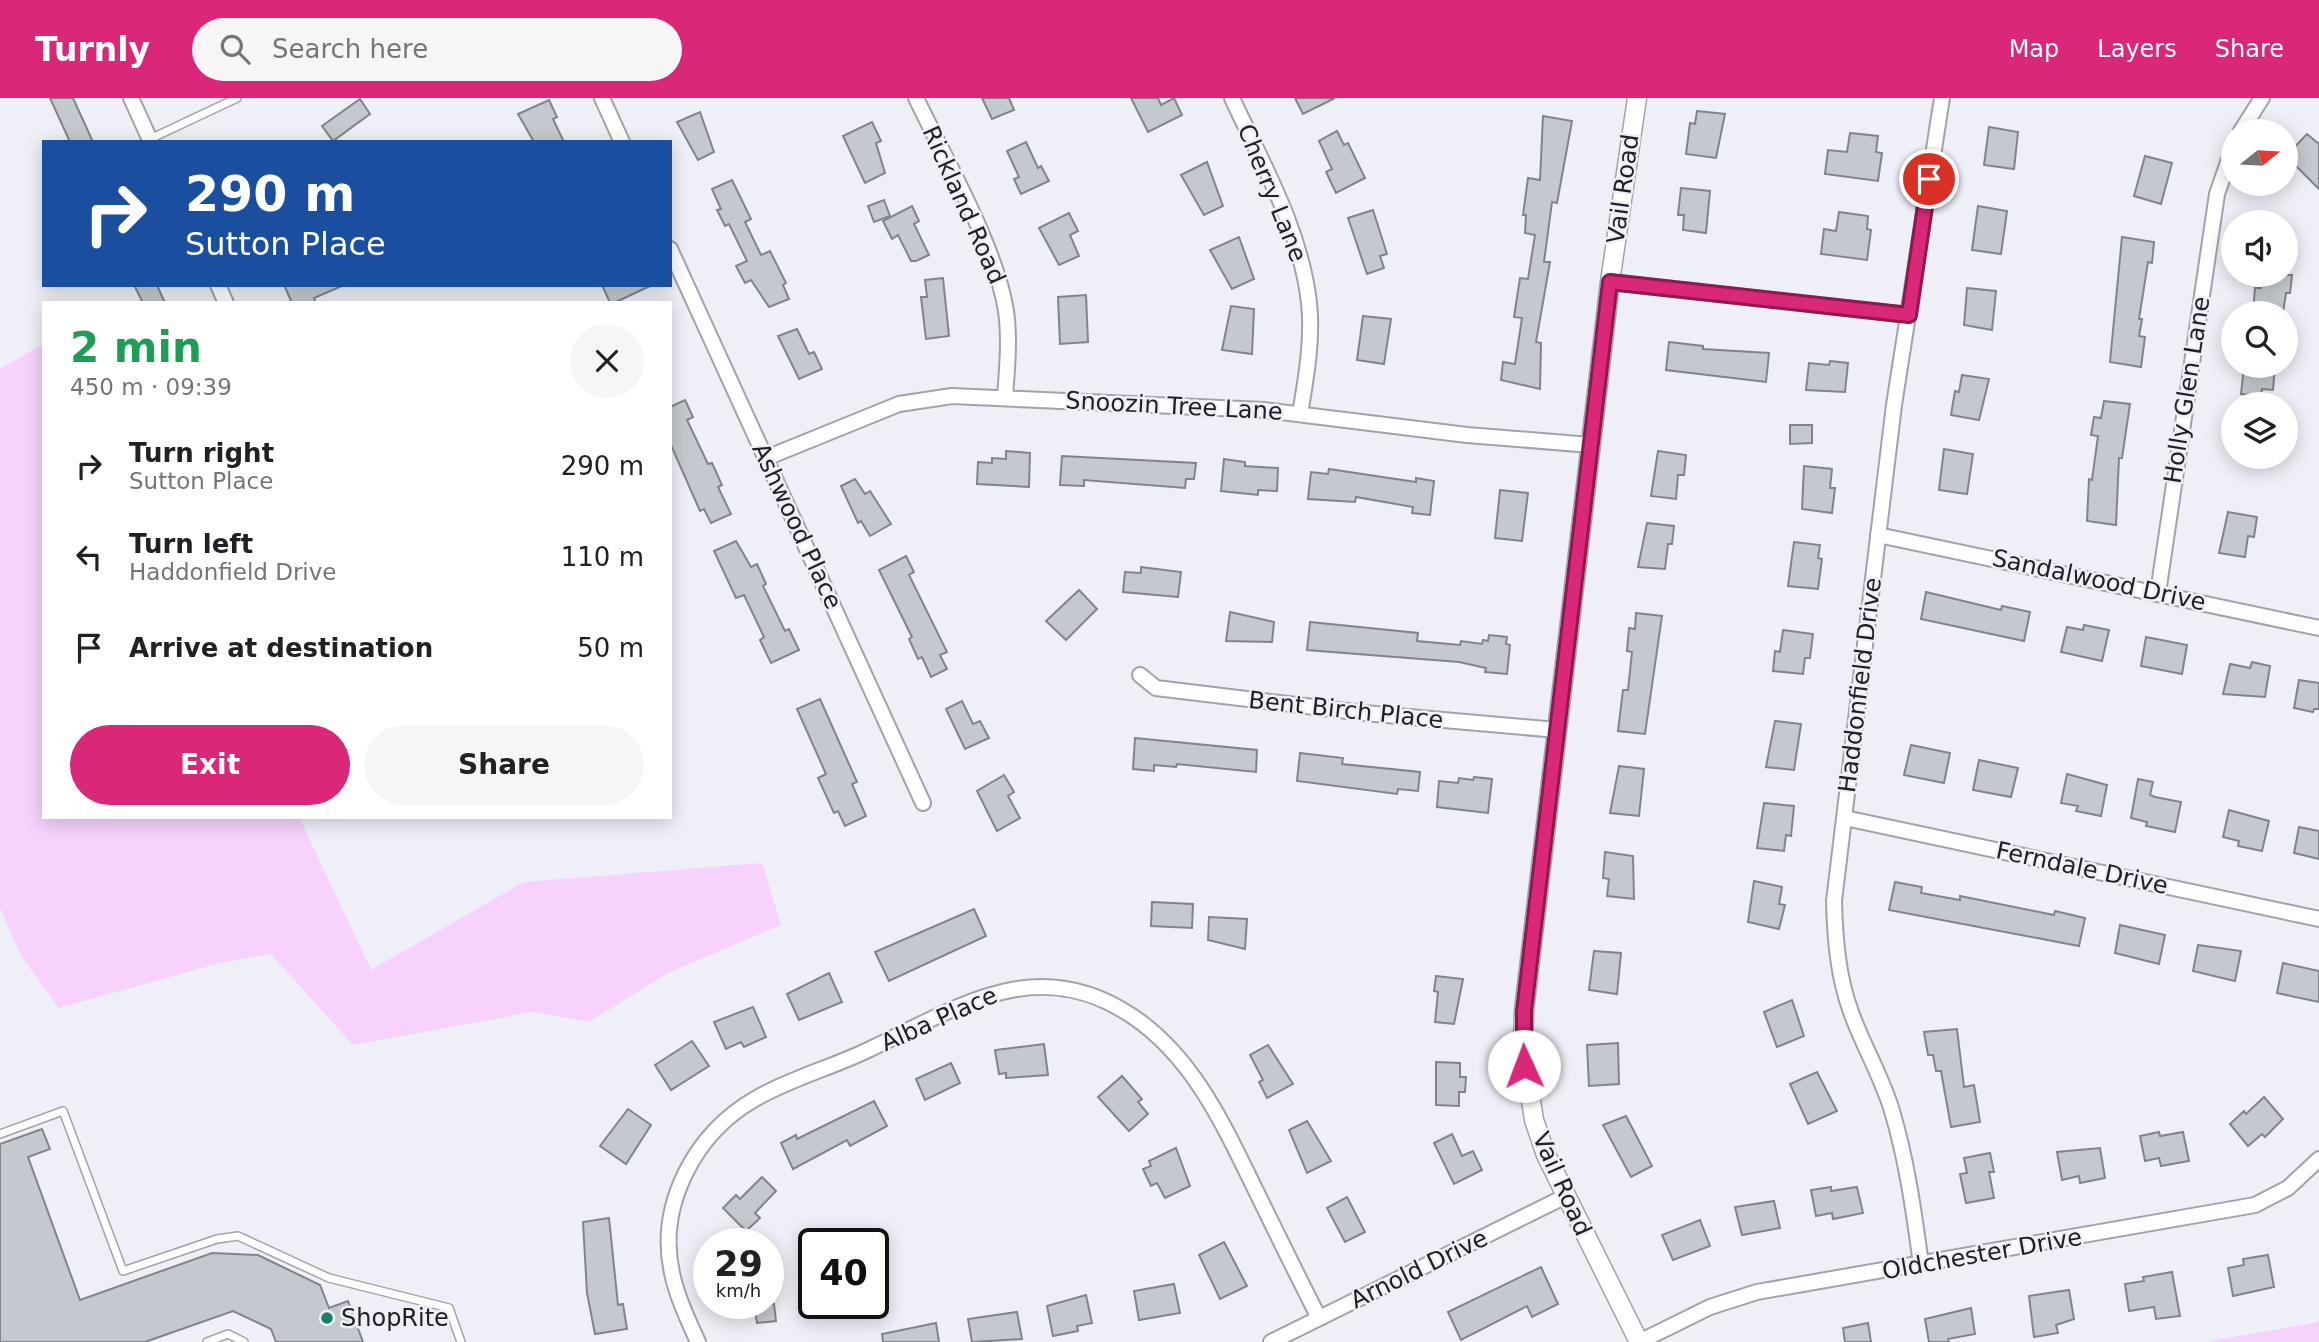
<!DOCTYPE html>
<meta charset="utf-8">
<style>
:root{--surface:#fff;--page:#f6f6f6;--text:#202124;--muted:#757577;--accent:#db2777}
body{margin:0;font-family:"DejaVu Sans",sans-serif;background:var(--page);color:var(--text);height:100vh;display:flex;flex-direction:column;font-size:26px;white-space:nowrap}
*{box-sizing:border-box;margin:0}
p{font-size:23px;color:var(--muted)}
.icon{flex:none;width:38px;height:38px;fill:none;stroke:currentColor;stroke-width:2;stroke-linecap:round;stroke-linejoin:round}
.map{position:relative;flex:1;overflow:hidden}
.panel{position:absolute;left:42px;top:203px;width:630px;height:518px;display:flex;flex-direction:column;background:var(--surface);border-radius:0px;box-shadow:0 4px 18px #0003}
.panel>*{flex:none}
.banner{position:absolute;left:42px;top:42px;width:630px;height:147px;border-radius:0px;box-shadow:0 4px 18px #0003;background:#1a4fa0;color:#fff;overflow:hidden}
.needle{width:46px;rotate:72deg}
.tools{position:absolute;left:2221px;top:21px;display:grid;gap:14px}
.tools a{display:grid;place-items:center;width:77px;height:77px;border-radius:50%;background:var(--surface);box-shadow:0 4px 18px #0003;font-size:35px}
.speed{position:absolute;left:693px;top:1130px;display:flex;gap:14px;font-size:35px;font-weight:700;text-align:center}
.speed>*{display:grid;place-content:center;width:91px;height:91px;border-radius:50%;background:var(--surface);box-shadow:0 4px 18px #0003;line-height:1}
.speed small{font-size:18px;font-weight:400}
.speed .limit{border:4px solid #111;border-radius:10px;background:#fff;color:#111}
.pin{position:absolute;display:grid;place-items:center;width:60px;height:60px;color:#fff;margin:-30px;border:4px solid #fff;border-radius:50%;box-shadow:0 2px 7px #0007}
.me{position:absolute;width:77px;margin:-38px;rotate:358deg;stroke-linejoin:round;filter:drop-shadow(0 0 5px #0008)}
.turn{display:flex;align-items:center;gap:24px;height:147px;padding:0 28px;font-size:32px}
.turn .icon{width:91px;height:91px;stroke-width:2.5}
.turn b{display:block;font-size:49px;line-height:60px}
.round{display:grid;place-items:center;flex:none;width:74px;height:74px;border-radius:37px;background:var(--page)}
.head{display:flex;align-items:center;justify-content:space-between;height:119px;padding:0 28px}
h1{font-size:42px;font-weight:800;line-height:52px;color:#1e9e55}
.cta{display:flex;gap:14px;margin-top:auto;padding:14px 28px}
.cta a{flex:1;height:80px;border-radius:42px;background:var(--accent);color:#fff;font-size:28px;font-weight:800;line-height:80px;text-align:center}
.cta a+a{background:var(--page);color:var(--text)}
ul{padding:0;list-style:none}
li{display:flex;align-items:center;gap:21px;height:91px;padding:0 28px}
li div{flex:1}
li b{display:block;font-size:26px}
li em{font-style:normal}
header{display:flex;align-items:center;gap:42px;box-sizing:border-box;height:98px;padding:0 35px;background:var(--accent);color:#fff}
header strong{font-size:33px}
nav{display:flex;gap:38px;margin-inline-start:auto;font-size:24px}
.search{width:490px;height:63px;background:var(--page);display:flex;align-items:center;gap:18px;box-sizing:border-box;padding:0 24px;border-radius:38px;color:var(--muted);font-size:26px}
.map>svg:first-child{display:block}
.green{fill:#f6d2fd}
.building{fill:#c4c9cf;stroke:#81858b;stroke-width:2}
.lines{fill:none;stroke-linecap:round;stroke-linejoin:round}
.service-casing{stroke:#a2a3aa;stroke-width:10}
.minor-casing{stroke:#a2a3aa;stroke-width:18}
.tertiary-casing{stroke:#a2a3aa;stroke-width:21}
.service{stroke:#fff;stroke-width:7}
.minor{stroke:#fff;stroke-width:14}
.tertiary{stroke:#fff;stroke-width:18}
.route-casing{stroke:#8e194d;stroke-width:18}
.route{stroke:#db2777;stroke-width:12}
.poi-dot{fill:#19815d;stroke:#eeeff7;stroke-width:2.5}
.labels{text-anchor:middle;stroke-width:5;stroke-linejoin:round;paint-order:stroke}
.street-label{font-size:24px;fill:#202124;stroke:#eeeff7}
.poi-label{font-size:24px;fill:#202124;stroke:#eeeff7;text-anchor:start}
</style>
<header>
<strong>Turnly</strong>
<div class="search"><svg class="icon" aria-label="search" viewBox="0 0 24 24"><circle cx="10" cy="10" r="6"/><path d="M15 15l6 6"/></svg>Search here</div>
<nav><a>Map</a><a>Layers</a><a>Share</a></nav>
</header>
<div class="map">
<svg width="2319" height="1244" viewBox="0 0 2319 1244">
<rect width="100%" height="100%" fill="#eeeff7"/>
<g class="green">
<path d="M44 246V719H299L371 872 524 784 762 765 781 827 670 874 589 924 533 914 353 947 271 856 220 865 59 910 21 858 0 810V271Z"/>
<path d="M2319 1223V1244H2205L2313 1225Z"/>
</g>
<g class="building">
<path d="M50 0H73L93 44H70Z"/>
<path d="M982 0H1009L1014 12 992 21Z"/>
<path d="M1131 0H1158L1161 7 1174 0 1182 17 1148 34Z"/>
<path d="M1295 0H1335L1303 16Z"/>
<path d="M360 1 370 16 333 43 322 28Z"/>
<path d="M549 2 557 19 553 21 564 44H534L518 16Z"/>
<path d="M1697 13 1725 16 1716 60 1686 56 1690 25 1695 26Z"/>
<path d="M700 14 714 54 698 62 677 24Z"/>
<path d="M1543 18 1572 23 1557 105 1552 104 1544 164H1550L1536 244 1541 245 1540 291 1501 282 1503 264 1515 266 1522 220 1514 219 1520 180 1528 181 1535 137 1525 135 1526 117H1523L1528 80 1540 82Z"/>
<path d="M872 24 881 43 876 45 885 75 865 85 843 38Z"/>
<path d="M1989 29 2018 34 2014 71 1984 67Z"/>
<path d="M1337 33 1344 47 1348 45 1365 80 1336 95 1326 74 1332 71 1319 43Z"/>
<path d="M1850 35 1878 38 1876 54 1882 55 1878 83 1825 76 1828 52 1847 54Z"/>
<path d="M2307 36 2319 46V91L2286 58Z"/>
<path d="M1026 44 1038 70 1041 68 1049 83 1021 96 1014 81 1019 79 1007 53Z"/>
<path d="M2145 58 2172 65 2161 106 2134 98Z"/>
<path d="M1207 64 1223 108 1204 117 1181 77Z"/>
<path d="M732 82 751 121 745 124 761 157 770 153 786 185 783 187 789 201 769 209 751 182 745 185 736 168 747 163 729 126 725 128 717 112 721 111 712 91Z"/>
<path d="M1681 90 1710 93 1706 135 1683 132 1684 117H1678Z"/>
<path d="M884 102 890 118 874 124 868 108Z"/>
<path d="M912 108 919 123 914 126 929 157 916 163H911L898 137 892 141 883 123Z"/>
<path d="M1978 108 2007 113 2001 156 1972 152Z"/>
<path d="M1373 112 1387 156 1380 158 1384 170 1367 176 1348 120Z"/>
<path d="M1839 114 1868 118 1867 131 1871 132 1867 162 1821 156 1824 131 1836 133Z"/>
<path d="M1069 115 1078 133 1070 137 1079 158 1059 167 1039 130Z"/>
<path d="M1239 139 1254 181 1232 191 1210 152Z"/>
<path d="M2122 139 2154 144 2152 165 2148 164 2139 221H2142L2139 238 2145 239 2141 269 2110 264Z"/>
<path d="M2263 177H2292L2290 195H2286L2283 215 2253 214 2255 190H2261Z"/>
<path d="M943 180 949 238 926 241 921 199H927L925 182Z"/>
<path d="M134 187H157L165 205H143Z"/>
<path d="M284 187H344L314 200 316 205H292Z"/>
<path d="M602 187H652L614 205H610Z"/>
<path d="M1967 190 1996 193 1992 232 1964 227Z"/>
<path d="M1086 197 1088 244 1060 246 1058 199Z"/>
<path d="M1231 208 1254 211 1252 256 1222 252Z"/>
<path d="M1363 218 1391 221 1384 266 1357 262Z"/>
<path d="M797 231 809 256 814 254 822 271 799 281 778 238Z"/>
<path d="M1669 244 1703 248V251L1769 255 1766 284 1666 272Z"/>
<path d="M1830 263 1848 265 1845 294 1806 292 1809 265 1829 267Z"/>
<path d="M2244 268H2275L2273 292 2262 291 2261 298 2241 296Z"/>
<path d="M1962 277 1989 281 1979 322 1951 317 1955 293 1959 294Z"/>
<path d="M685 302 693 319 687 322 708 366 712 365 722 387 718 389 731 416 711 425 704 411 700 413 670 345V309Z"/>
<path d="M2104 303 2130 306 2122 360H2119L2116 427 2087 423 2089 381 2092 382 2098 338 2091 337 2094 319 2101 320Z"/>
<path d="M1790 327H1812V345L1790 346Z"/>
<path d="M1944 351 1973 356 1967 396 1939 392Z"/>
<path d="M1006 353 1030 355 1029 389 977 386 978 364 992 365V360L1006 361Z"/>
<path d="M1658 353 1686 357 1684 377H1678L1676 401 1651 398Z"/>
<path d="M1062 358 1196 365 1194 381H1186L1185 390 1084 382V388L1060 387Z"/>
<path d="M1224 361 1245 364V368L1278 370 1277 393 1258 392V397L1221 393Z"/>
<path d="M1804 368 1832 371 1830 390H1835L1832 415 1802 411Z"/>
<path d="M1329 371 1416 384V380L1434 383 1430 417 1412 415 1413 409 1356 399 1355 404 1308 401 1311 374 1328 376Z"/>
<path d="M855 381 865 396 870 393 891 426 870 438 861 423 858 425 841 388Z"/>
<path d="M1500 392 1528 395 1522 443 1495 440Z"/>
<path d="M2228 414 2257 419 2254 439 2248 438 2245 459 2219 455Z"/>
<path d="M1647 425 1674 428 1672 446H1668L1665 471 1638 469Z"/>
<path d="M736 443 751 469 757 466 766 486 763 488 785 533 789 531 799 552 771 565 760 542 764 539 744 497 736 500 714 453Z"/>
<path d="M1794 444 1820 447 1818 460 1822 461 1818 491 1788 488Z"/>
<path d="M906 458 914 474 909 477 947 554 940 557 947 571 931 579 922 559 918 561 909 541 912 539 879 472Z"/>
<path d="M1141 469 1181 474 1178 499 1123 494 1125 474 1141 475Z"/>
<path d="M1079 492 1097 511 1066 542 1046 523Z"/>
<path d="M1926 494 2001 512 2002 508 2030 514 2024 543 1921 521Z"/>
<path d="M1230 514 1274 524 1272 544 1226 543Z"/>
<path d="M1636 515 1662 518 1645 636 1618 633 1623 592H1628L1632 554 1627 553 1629 530 1635 531Z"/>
<path d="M1310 524 1418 535 1417 543 1460 547 1461 543 1482 546 1483 542 1488 543 1489 537 1507 539 1506 546 1510 547 1507 576 1485 574 1486 570 1459 564 1307 552Z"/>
<path d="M2084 527 2109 532 2102 563 2061 554 2067 529 2083 532Z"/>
<path d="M1783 532 1813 536 1810 560H1805L1803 576 1773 573 1775 553 1780 554Z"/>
<path d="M2146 539 2187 547 2182 576 2141 568Z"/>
<path d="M2252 564 2270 568 2265 599 2223 596 2230 566 2250 570Z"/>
<path d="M2299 582 2319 585V611H2314L2313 614 2294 610Z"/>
<path d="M820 601 857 684 852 686 866 718 845 728 838 713 834 715 818 680 826 676 797 611Z"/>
<path d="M962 603 973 626 980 623 989 640 965 651 946 611Z"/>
<path d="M1775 623 1801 626 1794 672 1766 669Z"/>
<path d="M1135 640 1257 652 1256 674 1177 666 1176 669 1154 667V673L1133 671Z"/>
<path d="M1911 647 1950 655 1944 685 1904 677Z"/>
<path d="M1300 655 1343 660 1342 666 1420 674 1418 693 1398 691 1397 696 1297 683Z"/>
<path d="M1979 662 2018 670 2011 699 1973 692Z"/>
<path d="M1619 668 1644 671 1639 718 1610 715Z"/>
<path d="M2067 676 2107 687 2101 718 2076 713 2078 708 2061 705Z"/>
<path d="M1004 677 1014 694 1008 698 1020 720 997 733 977 693Z"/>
<path d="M1474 679 1492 681 1488 715 1437 709 1439 683 1458 685 1459 680 1473 682Z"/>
<path d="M2138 681 2153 684 2150 697 2155 699 2181 704 2175 734 2146 728 2147 724 2131 720Z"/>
<path d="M1764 705 1794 708 1791 738 1786 737 1784 753 1757 750Z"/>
<path d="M2229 712 2269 723 2262 753 2238 748 2239 743 2223 739Z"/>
<path d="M2299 729 2319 733V761L2294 755Z"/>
<path d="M1605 754 1633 758 1634 801 1607 798 1609 781 1603 780Z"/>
<path d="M1754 783 1782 789 1779 806 1785 807 1779 831 1748 824Z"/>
<path d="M1895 784 1922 789 1921 795 1960 802V798L2054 817 2055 813 2085 820 2079 848 1889 812Z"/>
<path d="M1152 804 1193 806 1192 830 1151 828Z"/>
<path d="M974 811 986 838 889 883 875 854Z"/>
<path d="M1209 819 1247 821 1245 851 1208 842Z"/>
<path d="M2120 827 2165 837 2159 866 2115 855Z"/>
<path d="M2198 847 2241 853 2235 883 2193 873Z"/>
<path d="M1594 853 1621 855 1617 896 1589 892Z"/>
<path d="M2283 865 2319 873V904L2277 895Z"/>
<path d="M829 875 842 904 799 922 787 896Z"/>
<path d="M1436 878 1463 881 1454 926 1435 924 1438 894 1434 893Z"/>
<path d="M1792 902 1804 938 1777 949 1764 914Z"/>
<path d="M753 909 766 939 744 949 741 944 726 951 714 924Z"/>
<path d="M1957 931 1964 989 1974 987 1980 1024 1951 1029 1941 973H1936L1933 957H1928L1924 934Z"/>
<path d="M692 943 709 968 671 992 655 967Z"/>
<path d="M1618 945 1619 986 1589 988 1587 947Z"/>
<path d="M1044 946 1048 977 1006 980V975L999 976 995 952Z"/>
<path d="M1268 947 1293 986 1267 1000 1259 984 1263 982 1250 957Z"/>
<path d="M1436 964 1460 965V979H1466L1465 994H1459V1008L1436 1007Z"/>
<path d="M951 965 960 985 925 1002 916 981Z"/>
<path d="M1817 974 1837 1013 1808 1026 1790 986Z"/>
<path d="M1122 978 1142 1001 1138 1004 1148 1016 1129 1033 1098 999Z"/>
<path d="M2264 999 2283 1021 2265 1039 2262 1036 2248 1048 2230 1026 2244 1013 2246 1016Z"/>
<path d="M874 1003 887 1028 850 1048 847 1042 793 1071 781 1045 796 1037 797 1041Z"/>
<path d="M628 1011 651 1027 626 1066 600 1048Z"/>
<path d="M1626 1018 1652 1068 1631 1079 1603 1027Z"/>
<path d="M1307 1023 1331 1063 1307 1075 1289 1032Z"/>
<path d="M42 1031 50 1051 28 1059 80 1202 212 1155 258 1157 320 1187 329 1210 348 1203 363 1244H276L271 1231 233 1213 145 1244H0V1046Z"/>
<path d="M2159 1034 2160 1038 2183 1034 2189 1063 2161 1068 2159 1060 2145 1063 2140 1038Z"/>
<path d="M1452 1036 1462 1058 1473 1053 1482 1072 1454 1086 1434 1045Z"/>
<path d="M1176 1050 1190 1088 1165 1100 1157 1085 1151 1088 1143 1071 1151 1068 1149 1063Z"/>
<path d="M2100 1050 2105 1080 2080 1085 2079 1078 2062 1082 2057 1054Z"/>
<path d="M1990 1055 1994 1074H1989L1994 1100 1966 1105 1960 1076 1967 1075 1964 1060Z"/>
<path d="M762 1079 776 1093 755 1115 760 1120 746 1133 723 1110 736 1097 740 1101Z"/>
<path d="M1831 1089V1093L1857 1089 1863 1115 1833 1121 1832 1115 1816 1118 1811 1092Z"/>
<path d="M1347 1099 1365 1134 1345 1144 1327 1110Z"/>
<path d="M1774 1103 1780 1130 1742 1137 1735 1109Z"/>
<path d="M609 1120 618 1207 623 1206 627 1231 595 1236 587 1195 583 1124Z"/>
<path d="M1700 1122 1710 1148 1673 1162 1662 1137Z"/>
<path d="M1224 1144 1247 1188 1220 1201 1199 1157Z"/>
<path d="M2268 1157 2274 1189 2233 1198 2228 1170 2244 1167 2243 1161Z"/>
<path d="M1541 1169 1558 1206 1532 1219 1527 1208 1461 1242 1448 1214Z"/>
<path d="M2172 1174 2180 1218 2156 1221 2154 1209 2129 1213 2125 1186 2144 1183 2143 1179Z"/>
<path d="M1174 1186 1180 1215 1139 1222 1134 1193Z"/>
<path d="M2069 1192 2074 1221 2056 1227 2058 1235 2034 1239 2029 1198Z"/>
<path d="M1086 1197 1092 1225 1077 1228 1078 1233 1053 1238 1047 1208Z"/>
<path d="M754 1206H774L776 1223 757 1225Z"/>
<path d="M1971 1210 1975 1236 1948 1241 1949 1244H1929L1925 1221Z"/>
<path d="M1017 1214 1022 1241 972 1244 968 1221Z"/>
<path d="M936 1225 939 1244H883L882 1236Z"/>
<path d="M1868 1225 1871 1244H1845L1843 1230Z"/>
</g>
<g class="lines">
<g class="service-casing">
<g id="service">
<path d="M150 41 237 0"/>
<path d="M0 1036 63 1013 123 1173 217 1141 238 1138 329 1180 449 1210 461 1244"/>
<path d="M207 1244 228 1236 244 1244"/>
</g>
</g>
<g class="minor-casing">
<g id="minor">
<path d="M131 0 151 44"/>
<path d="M602 0 622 44"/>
<path d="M916 0C945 61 996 149 1006 213 1010 242 1007 271 1005 299"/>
<path d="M1232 0C1262 65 1301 132 1309 205 1313 242 1306 280 1300 316"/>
<path d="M2241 33 2262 0"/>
<path d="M670 151 923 705"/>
<path d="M1610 184 1909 217"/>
<path d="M218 187 226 205"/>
<path d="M766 360 899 306 952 298 1264 312 1467 337 1591 347"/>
<path d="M1878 437 2319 530"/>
<path d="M2158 495 2217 96 2233 50"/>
<path d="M1140 577 1156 590 1364 615 1557 632"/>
<path d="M1845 720 2319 821"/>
<path d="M1921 1166C1914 1115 1907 1063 1892 1013 1882 979 1863 948 1851 914 1838 879 1835 841 1834 803L1894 307 1942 0"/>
<path d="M698 1244C688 1222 677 1199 672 1175 657 1107 695 1035 755 1001 789 981 830 970 866 953 956 911 1035 853 1132 918 1195 960 1226 1032 1258 1097 1278 1138 1298 1179 1319 1220"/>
<path d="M1271 1244 1566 1098"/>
<path d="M1639 1244 1710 1209 1757 1194 2255 1107 2288 1090 2319 1061"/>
</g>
</g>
<g class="tertiary-casing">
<path id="tertiary" d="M1637 0 1610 184 1524 913 1523 950 1534 1022 1546 1057 1639 1244"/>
</g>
<use href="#service" class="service"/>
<use href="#minor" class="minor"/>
<use href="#tertiary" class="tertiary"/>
</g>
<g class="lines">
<g class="route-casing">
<path id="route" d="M1524 968V913L1610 184 1909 217 1929 81"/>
</g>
<use href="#route" class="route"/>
</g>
<circle class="poi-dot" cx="327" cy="1220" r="7"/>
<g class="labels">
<g class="street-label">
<text transform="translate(1623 91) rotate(-82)" y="8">Vail Road</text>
<text transform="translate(1272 95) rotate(68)" y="8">Cherry Lane</text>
<text transform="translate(964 107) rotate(66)" y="8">Rickland Road</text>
<text transform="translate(2187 292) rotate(-81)" y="8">Holly Glen Lane</text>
<text transform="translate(1174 308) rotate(3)" y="8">Snoozin Tree Lane</text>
<text transform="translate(797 428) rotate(65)" y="8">Ashwood Place</text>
<text transform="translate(2099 482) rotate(12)" y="8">Sandalwood Drive</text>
<text transform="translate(1860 587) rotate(-83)" y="8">Haddonfield Drive</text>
<text transform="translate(1346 612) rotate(6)" y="8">Bent Birch Place</text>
<text transform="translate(2082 770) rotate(12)" y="8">Ferndale Drive</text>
<text transform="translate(939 921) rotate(-24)" y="8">Alba Place</text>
<text transform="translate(1562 1086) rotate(66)" y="8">Vail Road</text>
<text transform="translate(1982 1156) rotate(-10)" y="8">Oldchester Drive</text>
<text transform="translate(1419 1171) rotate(-26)" y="8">Arnold Drive</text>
</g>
<g class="poi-label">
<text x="341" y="1228">ShopRite</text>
</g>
</g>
</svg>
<div class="tools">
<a><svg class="needle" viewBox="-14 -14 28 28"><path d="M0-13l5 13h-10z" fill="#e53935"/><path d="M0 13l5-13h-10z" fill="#757577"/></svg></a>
<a><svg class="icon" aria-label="sound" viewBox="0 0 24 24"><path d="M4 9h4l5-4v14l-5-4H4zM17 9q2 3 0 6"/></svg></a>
<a><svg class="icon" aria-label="search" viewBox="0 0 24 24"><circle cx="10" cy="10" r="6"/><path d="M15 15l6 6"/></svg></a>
<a><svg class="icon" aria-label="layers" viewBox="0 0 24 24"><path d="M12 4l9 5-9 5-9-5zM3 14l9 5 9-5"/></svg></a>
</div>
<div class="speed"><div>29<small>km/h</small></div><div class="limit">40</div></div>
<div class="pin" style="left:1929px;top:81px;background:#d93025"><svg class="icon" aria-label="arrive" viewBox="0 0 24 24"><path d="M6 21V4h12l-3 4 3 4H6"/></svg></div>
<svg class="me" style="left:1524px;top:968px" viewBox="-20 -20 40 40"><circle r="19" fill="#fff"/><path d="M0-13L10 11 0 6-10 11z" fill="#db2777"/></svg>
<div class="banner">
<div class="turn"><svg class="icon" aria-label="right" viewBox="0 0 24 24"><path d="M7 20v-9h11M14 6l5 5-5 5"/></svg><div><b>290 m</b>Sutton Place</div></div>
</div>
<section class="panel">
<div class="head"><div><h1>2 min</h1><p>450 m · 09:39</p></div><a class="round"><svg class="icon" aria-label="close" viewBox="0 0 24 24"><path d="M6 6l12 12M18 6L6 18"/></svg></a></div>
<ul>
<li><svg class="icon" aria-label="right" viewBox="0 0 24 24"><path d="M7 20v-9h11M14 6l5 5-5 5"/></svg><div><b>Turn right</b><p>Sutton Place</p></div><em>290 m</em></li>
<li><svg class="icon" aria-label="left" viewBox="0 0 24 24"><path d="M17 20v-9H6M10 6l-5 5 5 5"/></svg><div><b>Turn left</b><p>Haddonfield Drive</p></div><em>110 m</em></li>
<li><svg class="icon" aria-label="arrive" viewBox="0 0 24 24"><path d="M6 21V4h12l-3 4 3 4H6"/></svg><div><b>Arrive at destination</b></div><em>50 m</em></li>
</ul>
<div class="cta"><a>Exit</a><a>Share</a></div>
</section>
</div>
